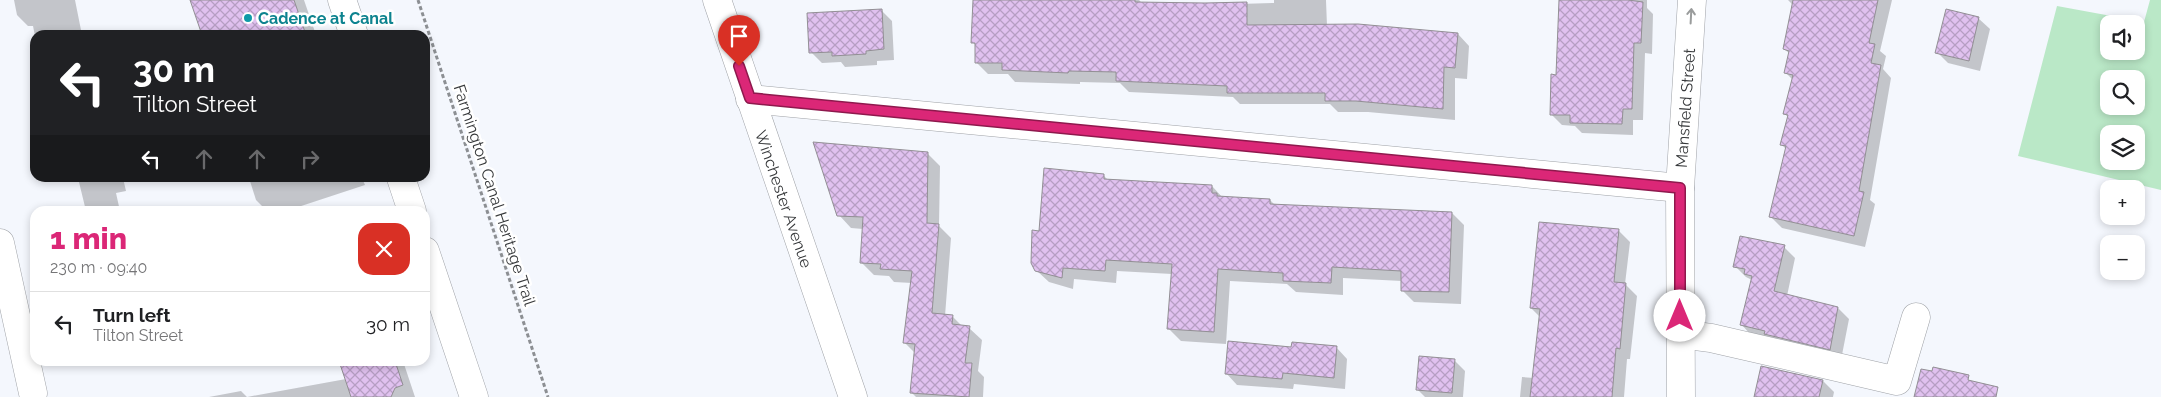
<!DOCTYPE html>
<meta charset="utf-8">
<style>
:root{--surface:#fff;--page:#f6f6f6;--text:#202124;--muted:#757577;--line:#e0e0e0;--accent:#db2777}
body{margin:0;font-family:Raleway,sans-serif;background:var(--page);color:var(--text);height:100vh;display:flex;flex-direction:column;font-size:19px;white-space:nowrap}
*{box-sizing:border-box;margin:0}
p{font-size:16px;color:var(--muted)}
.icon{flex:none;width:28px;height:28px;fill:none;stroke:currentColor;stroke-width:2;stroke-linecap:round;stroke-linejoin:round}
.map{position:relative;flex:1;overflow:hidden}
.side{position:absolute;left:30px;top:206px;width:400px;height:160px;display:flex;flex-direction:column;background:var(--surface);border-radius:15px;box-shadow:0 2px 8px #0003}
.side>*{flex:none}
.hud{position:absolute;left:30px;top:30px;width:400px;height:152px;border-radius:15px;box-shadow:0 2px 8px #0003;background:#202124;color:#fff;overflow:hidden}
.controls{position:absolute;left:2100px;top:15px;display:grid;gap:10px}
.controls a{display:grid;place-items:center;width:45px;height:45px;border-radius:10px;background:var(--surface);box-shadow:0 2px 8px #0003;font-size:25px}
.pin{position:absolute;display:grid;place-items:center;width:42px;height:42px;color:#fff;margin:-51px -21px;border-radius:50% 50% 50% 0;rotate:-45deg;box-shadow:0 0 5px #0007}
.pin .icon{rotate:45deg}
.me{position:absolute;width:55px;margin:-28px;rotate:0deg;stroke-linejoin:round;filter:drop-shadow(0 0 4px #0008)}
.turn{display:flex;align-items:center;gap:18px;height:105px;padding:0 20px;font-size:22px}
.turn .icon{width:65px;height:65px;stroke-width:2.5}
.turn b{display:block;font-size:35px;line-height:42px}
.lanes{display:flex;align-items:center;height:48px;padding:0 20px;background:#0003;justify-content:center;gap:25px;direction:ltr}
.lanes .off{opacity:.35}
.round{display:grid;place-items:center;flex:none;width:52px;height:52px;border-radius:15px;background:var(--page)}
.overview{display:flex;align-items:center;justify-content:space-between;height:85px;padding:0 20px}
h1{font-size:30px;font-weight:800;line-height:38px;color:var(--accent)}
ul{padding:0;list-style:none}
li{display:flex;align-items:center;gap:15px;height:65px;padding:0 20px;border-top:1px solid var(--line)}
li div{flex:1}
li b{display:block;font-size:19px}
li em{font-style:normal}
.map>svg:first-child{display:block}
.green{fill:#bae8c7;fill-rule:evenodd}
.shadow{fill:#0003}
.building{fill:url(#building-cross-hatch);stroke:#928f94}
.lines{fill:none;stroke-linecap:round;stroke-linejoin:round}
.minor-casing{stroke:#9fa2a7;stroke-width:29}
.path{stroke:#8c8f93;stroke-width:3;stroke-dasharray:4 2.5;stroke-linecap:butt}
.minor{stroke:#fff;stroke-width:28}
.oneway{stroke:#9a9c9c}
.route-casing{stroke:#8e194d;stroke-width:12}
.route{stroke:#db2777;stroke-width:9}
.culture-dot{fill:#0f9aa8;stroke:#fff;stroke-width:2}
.labels{text-anchor:middle;stroke-width:5;stroke-linejoin:round;paint-order:stroke}
.culture-label{font-size:16px;font-weight:bold;fill:#0d838f;stroke:#fff;text-anchor:start}
.street-label{font-size:16px;fill:#36383a;stroke:#fff}
</style>
<div class="map">
<svg width="2161" height="397" viewBox="0 0 2161 397">
<defs>
<pattern id="building-cross-hatch" width="8" height="8" patternUnits="userSpaceOnUse" patternTransform="scale(1.25)"><rect width="8" height="8" fill="#e0c1ef"/><path d="M0 0l8 8M0 8l8-8" fill="none" stroke="#b69ec3"/></pattern>
</defs>
<rect width="100%" height="100%" fill="#f4f7fd"/>
<path class="green" d="M2150 0H2161V190L2018 156 2057 6 2144 22ZM2109 24H2136V51H2109ZM2109 79H2136V106H2109ZM2109 134H2136V161H2109Z"/>
<g class="shadow">
<path d="M14 0H75L82 35 35 36 33 26H28L17 15Z"/>
<path d="M192 0H304L316 35H203Z"/>
<path d="M974 0H1139L1142 3 1205 5 1274 3V0H1326L1327 26 1458 34 1469 46 1467 79 1455 78V120L1368 112H1338L1330 104H1240L1233 97 1129 92 1120 83 1080 82V84L1015 82 1008 74H988L976 62 977 46 973 43Z"/>
<path d="M1560 0H1647V8L1653 14 1652 54 1645 53 1643 120H1633V135L1582 133 1575 126 1562 125 1551 114 1557 76Z"/>
<path d="M1788 0H1892L1880 51 1886 56 1883 69 1891 78 1870 200 1875 204 1865 247 1782 228 1771 217 1787 150 1782 145 1788 117 1785 114 1793 80 1786 73 1790 54 1784 49 1793 5Z"/>
<path d="M881 10 892 21 894 60 877 61V65L845 67 841 62 822 63 811 52Z"/>
<path d="M1978 18 1990 29 1980 71 1948 63 1937 52Z"/>
<path d="M927 153 940 166 939 226 951 238 945 316H952L963 327 969 328 982 340 978 371 984 377 983 397H916L912 393 915 353 904 342 912 283 894 282 889 276 874 275 861 262 863 229 851 228 839 215Z"/>
<path d="M1104 176 1108 180 1212 186 1223 198 1270 200 1275 205 1452 213 1464 225 1461 304 1414 302 1402 290V281L1343 278V295L1296 292 1287 284 1230 281 1226 344 1181 341 1169 329 1172 274 1117 271 1116 283 1074 279 1073 289 1049 282 1036 270 1040 233Z"/>
<path d="M78 178H123L126 191 116 193 120 211H86Z"/>
<path d="M249 178H362L365 185 286 211H267L256 200Z"/>
<path d="M1618 230 1630 242 1625 284 1637 296 1630 359H1627L1624 397H1520L1522 377 1534 378 1540 317 1531 308Z"/>
<path d="M1784 247 1795 258 1787 296 1838 308 1849 319 1841 360 1752 336 1741 324 1752 280 1746 277 1735 266Z"/>
<path d="M1336 347 1347 359 1345 389 1294 384 1293 389 1237 385 1226 373 1292 348Z"/>
<path d="M1454 360 1465 371 1463 397H1425L1417 389Z"/>
<path d="M342 361H403L415 397H209L241 391 247 397 346 379Z"/>
<path d="M1823 381 1834 392 1833 397H1759Z"/>
</g>
<g class="building">
<path d="M190 0H294L306 35H202Z"/>
<path d="M973 0H1135V2L1205 3 1247 2V25L1358 24 1458 33 1455 68 1444 67 1443 109 1356 101H1325V93H1227V86L1116 81V72L1069 71 1068 73 1002 70V63H975V43H971Z"/>
<path d="M1559 0H1628L1643 2 1641 43H1634L1632 109H1623L1622 124 1570 123V115H1550L1551 74 1556 75Z"/>
<path d="M1793 0H1878L1869 43 1875 44 1871 63 1881 65 1859 191 1864 192 1854 236 1769 217 1786 146 1780 145 1788 115 1783 114 1793 75 1784 73 1789 51 1783 49Z"/>
<path d="M882 9 884 49 866 51V54L832 56V52L809 53 807 13Z"/>
<path d="M1946 9 1979 17 1969 61 1935 53Z"/>
<path d="M813 142 928 152 927 223 939 224 932 313 953 315 952 324 970 326 965 363H972L969 397 910 393 915 344 903 343 912 271 880 269 881 264 860 263 863 217 837 216Z"/>
<path d="M1044 168 1104 174V179L1212 185V193H1217V196L1270 199V204L1452 212 1449 292 1401 291V271L1332 267 1331 283 1283 281V273L1218 269 1214 332 1167 329 1172 264 1106 260 1105 271 1063 268 1062 278 1035 271 1031 263 1032 230 1039 231Z"/>
<path d="M1539 222 1619 229 1614 282 1626 283 1620 349 1616 348 1612 397H1530L1540 309 1530 308Z"/>
<path d="M1740 236 1785 245 1774 291 1838 307 1830 350 1764 334 1765 331 1740 325 1752 276 1744 274 1745 269 1733 267Z"/>
<path d="M1228 341 1291 347 1292 342 1337 346 1334 378 1283 373 1282 379 1225 374Z"/>
<path d="M1419 356 1455 359 1452 393 1416 390Z"/>
<path d="M339 361H395L403 385 395 388 391 397H351Z"/>
<path d="M1761 366 1823 380 1819 397H1754Z"/>
<path d="M1933 367 1969 375 1968 380 1998 387 1996 397H1914L1921 369 1932 371Z"/>
</g>
<g class="lines">
<g class="minor-casing">
<g id="minor">
<path d="M342 0 354 35"/>
<path d="M717 0 853 397"/>
<path d="M750 99 1680 188"/>
<path d="M401 178 412 211"/>
<path d="M0 243 33 393"/>
<path d="M425 251 474 397"/>
<path d="M1680 334 1711 338 1897 381 1916 317"/>
<path d="M1681 397 1680 188 1692 0"/>
</g>
</g>
<path class="path" d="M418 0 548 397"/>
<use href="#minor" class="minor"/>
</g>
<defs><path id="oneway-shaft" d="M-6 0H5M1.5-3L5.5 0L1.5 3" fill="none" stroke-width="1.6" stroke-linecap="round" stroke-linejoin="round" transform="scale(1.25)"/></defs>
<use class="oneway" href="#oneway-shaft" transform="translate(1691 16) rotate(-87)"/>
<g class="lines">
<g class="route-casing">
<path id="route" d="M739 66 750 98 1680 188V316"/>
</g>
<use href="#route" class="route"/>
</g>
<circle class="culture-dot" cx="248" cy="18" r="5"/>
<g class="labels">
<g class="culture-label">
<text x="258" y="24">Cadence at Canal</text>
</g>
<g class="street-label">
<text transform="translate(1685 108) rotate(-86)" y="6">Mansfield Street</text>
<text transform="translate(495 195) rotate(72)" y="6">Farmington Canal Heritage Trail</text>
<text transform="translate(784 199) rotate(71)" y="6">Winchester Avenue</text>
</g>
</g>
</svg>
<div class="controls">
<a><svg class="icon" aria-label="sound" viewBox="0 0 24 24"><path d="M4 9h4l5-4v14l-5-4H4zM17 9q2 3 0 6"/></svg></a>
<a><svg class="icon" aria-label="search" viewBox="0 0 24 24"><circle cx="10" cy="10" r="6"/><path d="M15 15l6 6"/></svg></a>
<a><svg class="icon" aria-label="layers" viewBox="0 0 24 24"><path d="M12 4l9 5-9 5-9-5zM3 14l9 5 9-5"/></svg></a>
<a>+</a>
<a>−</a>
</div>
<div class="pin" style="left:739px;top:66px;background:#d93025"><svg class="icon" aria-label="arrive" viewBox="0 0 24 24"><path d="M6 21V4h12l-3 4 3 4H6"/></svg></div>
<svg class="me" style="left:1680px;top:316px" viewBox="-20 -20 40 40"><circle r="19" fill="#fff"/><path d="M0-13L10 11 0 6-10 11z" fill="#db2777"/></svg>
<div class="hud">
<div class="turn"><svg class="icon" aria-label="left" viewBox="0 0 24 24"><path d="M17 20v-9H6M10 6l-5 5 5 5"/></svg><div><b>30 m</b>Tilton Street</div></div>
<div class="lanes"><svg class="icon" aria-label="left" viewBox="0 0 24 24"><path d="M17 20v-9H6M10 6l-5 5 5 5"/></svg><svg class="icon off" aria-label="ahead" viewBox="0 0 24 24"><path d="M12 20V5M6 11l6-6 6 6"/></svg><svg class="icon off" aria-label="ahead" viewBox="0 0 24 24"><path d="M12 20V5M6 11l6-6 6 6"/></svg><svg class="icon off" aria-label="right" viewBox="0 0 24 24"><path d="M7 20v-9h11M14 6l5 5-5 5"/></svg></div>
</div>
<section class="side">
<div class="overview"><div><h1>1 min</h1><p>230 m · 09:40</p></div><a class="round" style="background:#d93025;color:#fff"><svg class="icon" aria-label="close" viewBox="0 0 24 24"><path d="M6 6l12 12M18 6L6 18"/></svg></a></div>
<ul>
<li><svg class="icon" aria-label="left" viewBox="0 0 24 24"><path d="M17 20v-9H6M10 6l-5 5 5 5"/></svg><div><b>Turn left</b><p>Tilton Street</p></div><em>30 m</em></li>
</ul>
</section>
</div>
